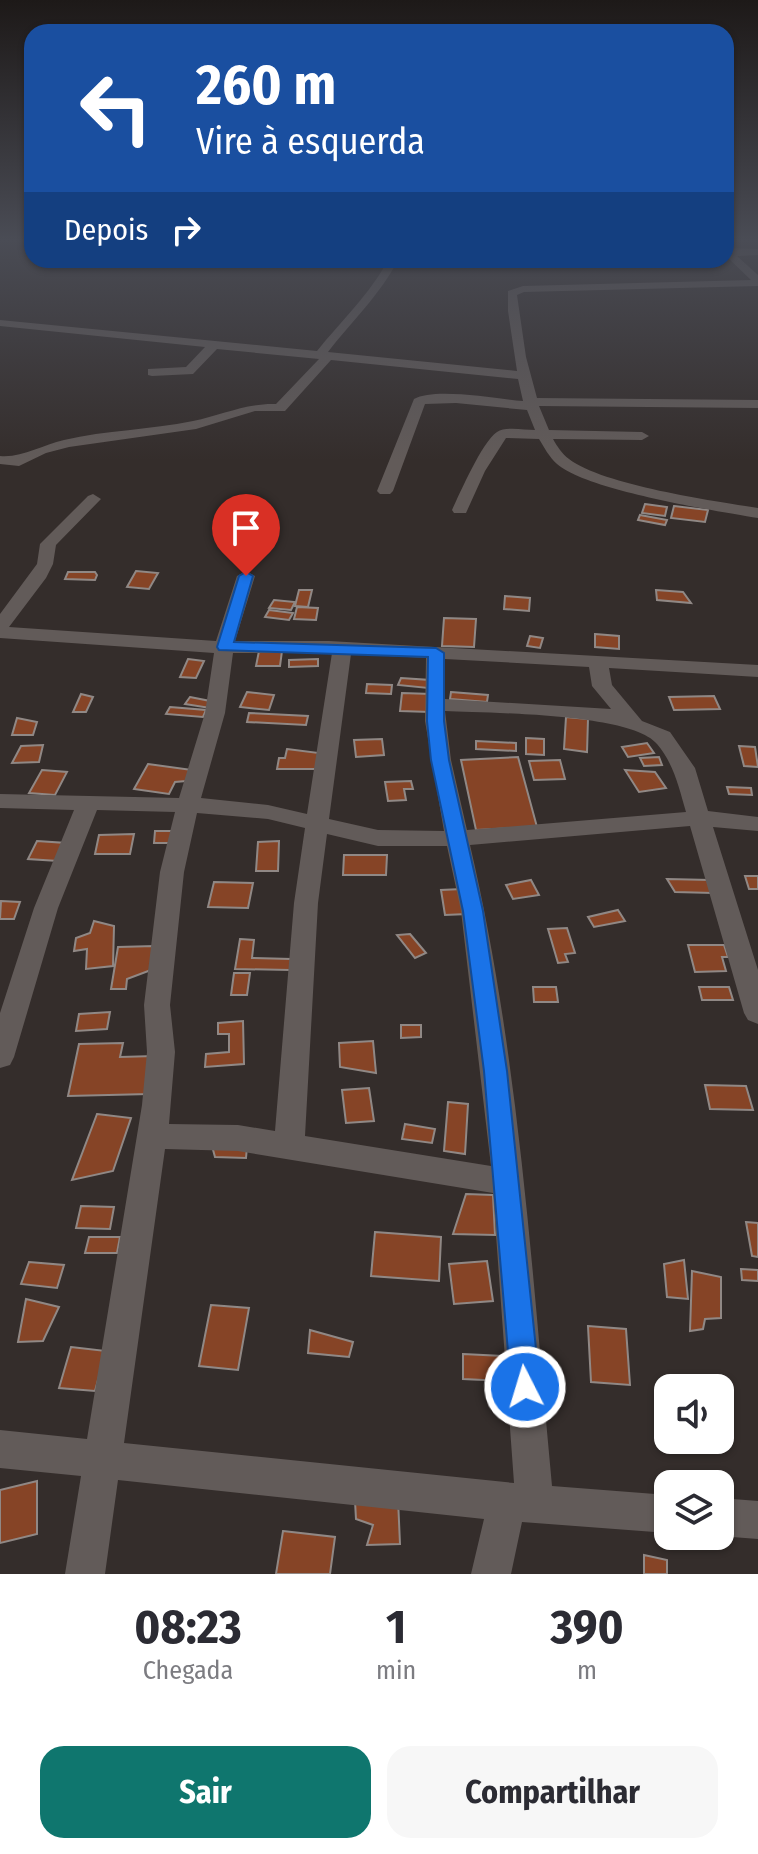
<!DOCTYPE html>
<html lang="pt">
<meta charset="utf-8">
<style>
:root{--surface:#fff;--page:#f7f7f7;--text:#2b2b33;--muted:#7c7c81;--accent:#0f766e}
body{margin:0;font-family:"Fira Sans Condensed",sans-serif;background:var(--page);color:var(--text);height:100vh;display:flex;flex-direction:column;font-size:30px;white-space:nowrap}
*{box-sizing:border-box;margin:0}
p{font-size:26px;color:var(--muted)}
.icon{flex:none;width:44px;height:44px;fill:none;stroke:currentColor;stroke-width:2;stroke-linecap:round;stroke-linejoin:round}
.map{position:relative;height:1574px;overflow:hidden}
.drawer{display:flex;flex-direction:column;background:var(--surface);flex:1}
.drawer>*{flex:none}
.hud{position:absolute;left:24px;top:24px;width:710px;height:244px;border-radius:24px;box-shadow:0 2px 6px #0004;background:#1a4fa0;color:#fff;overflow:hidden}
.tools{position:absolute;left:654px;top:1374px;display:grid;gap:16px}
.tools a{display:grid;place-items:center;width:80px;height:80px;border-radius:16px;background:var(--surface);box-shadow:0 2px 6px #0004;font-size:40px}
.pin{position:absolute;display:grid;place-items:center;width:68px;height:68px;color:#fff;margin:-82px -34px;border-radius:50% 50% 50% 0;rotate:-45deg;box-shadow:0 0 8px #0007}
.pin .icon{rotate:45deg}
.me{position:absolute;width:88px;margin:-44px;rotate:355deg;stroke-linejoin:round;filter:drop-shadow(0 0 6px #0008)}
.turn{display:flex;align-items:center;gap:28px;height:168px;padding:0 40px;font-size:36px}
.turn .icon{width:104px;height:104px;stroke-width:2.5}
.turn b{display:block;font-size:56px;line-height:68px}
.then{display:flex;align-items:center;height:76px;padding:0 40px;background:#0003;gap:16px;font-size:30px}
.eta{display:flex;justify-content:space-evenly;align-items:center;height:136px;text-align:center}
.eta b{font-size:48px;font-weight:700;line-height:56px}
.cta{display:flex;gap:16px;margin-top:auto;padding:16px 40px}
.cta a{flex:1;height:92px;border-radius:24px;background:var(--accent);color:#fff;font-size:32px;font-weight:700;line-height:92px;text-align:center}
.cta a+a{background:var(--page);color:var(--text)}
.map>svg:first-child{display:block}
.building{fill:#864426;stroke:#908885;stroke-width:2}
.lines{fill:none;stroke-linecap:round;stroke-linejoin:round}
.minor{fill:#625b59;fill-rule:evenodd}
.route{fill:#1a73e8;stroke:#114b97;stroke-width:2}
</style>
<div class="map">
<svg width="758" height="1574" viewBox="0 0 758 1574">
<rect width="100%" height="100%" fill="#342d2b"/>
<g class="building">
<path d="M645 504 667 507 665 516 642 513Z"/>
<path d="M674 506 708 510 705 522 671 518Z"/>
<path d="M640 515 667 520 665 525 638 520Z"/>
<path d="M136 571 158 573 149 589 127 587Z"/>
<path d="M68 572H95L97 575 95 580 65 579Z"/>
<path d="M299 590H312L308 607 295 606Z"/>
<path d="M656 590 683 592 691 603 657 600Z"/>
<path d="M505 596 530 598 529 611 504 609Z"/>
<path d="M274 600 295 602 291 610 269 608Z"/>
<path d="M297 607 318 608 316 620 294 619Z"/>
<path d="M269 610 293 613 289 620 265 617Z"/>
<path d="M444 618 476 619 474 647 442 646Z"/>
<path d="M595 634 619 636V649L595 647Z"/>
<path d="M530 636 543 638 540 648 527 646Z"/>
<path d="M259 651H282L280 666H256Z"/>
<path d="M188 659 204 661 196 678 180 677Z"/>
<path d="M318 659V666L289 667V660Z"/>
<path d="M401 678 430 680 428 688 398 685Z"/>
<path d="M367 684 392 685 391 694 366 693Z"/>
<path d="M247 692 274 695 269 710 240 707Z"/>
<path d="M451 692 488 695 487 702 450 699Z"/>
<path d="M402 693 431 694 430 712 400 711Z"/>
<path d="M81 694 93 697 86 712H73Z"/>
<path d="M714 696 720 709 674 710 669 697Z"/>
<path d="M190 697 215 702 210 708 185 704Z"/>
<path d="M170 707 206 710 203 717 166 714Z"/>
<path d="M249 713 308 716 306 725 247 722Z"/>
<path d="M566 717 588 719 587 752 564 749Z"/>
<path d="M17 718 37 722 33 735H12Z"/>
<path d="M526 738 544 739V755L526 754Z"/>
<path d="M382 739 384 755 356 757 354 740Z"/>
<path d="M476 741 516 743V751L476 749Z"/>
<path d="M647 743 654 753 628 757 622 747Z"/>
<path d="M43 745 39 762 12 763 21 746Z"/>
<path d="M739 746 755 747 758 767 744 766Z"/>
<path d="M287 749 319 753 317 769H277L279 758H285Z"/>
<path d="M518 757 537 827 476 830 461 760Z"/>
<path d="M659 757 662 765 644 766 640 758Z"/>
<path d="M560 760 565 779 534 780 529 761Z"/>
<path d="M148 764 192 770 186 781 175 782 169 794 134 789Z"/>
<path d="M42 770 67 772 55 795 29 793Z"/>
<path d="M625 770 655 772 666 788 639 792Z"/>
<path d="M411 781 413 789H404L406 800 388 801 385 782Z"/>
<path d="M727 787 751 788 752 795 729 794Z"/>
<path d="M155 831H173L172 843H154Z"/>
<path d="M134 834 130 854H95L99 835Z"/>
<path d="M37 841 66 843 58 861 28 859Z"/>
<path d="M279 841 278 871H256L258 842Z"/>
<path d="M344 855H387L386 875H343Z"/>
<path d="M745 876H758V889H749Z"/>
<path d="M667 879 710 880 713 893 675 892Z"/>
<path d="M531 880 539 895 513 899 506 885Z"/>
<path d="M214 882 253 883 248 908 208 907Z"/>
<path d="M462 889 467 914 445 915 441 890Z"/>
<path d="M1 901 20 902 14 919H0Z"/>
<path d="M618 910 625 921 594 927 588 917Z"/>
<path d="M94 921 114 926 113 966 86 969 87 949 74 951 76 938 90 933Z"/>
<path d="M567 928 575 953 565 954 568 962 558 963 548 929Z"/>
<path d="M410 934 426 953 415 958 397 935Z"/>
<path d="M240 939 254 940 252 958 291 959 290 970 235 969Z"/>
<path d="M688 945H724L728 957H722L726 971 695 972Z"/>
<path d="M154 946 151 970 127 979 126 989H111L118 947Z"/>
<path d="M234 973H250L247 995H231Z"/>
<path d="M533 987H556L558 1002H534Z"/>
<path d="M699 987H729L733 1000H702Z"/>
<path d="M110 1012 107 1029 76 1031 79 1014Z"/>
<path d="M243 1021 244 1064 205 1067 206 1054 229 1052V1034H218V1023Z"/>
<path d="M401 1025H421V1037L401 1038Z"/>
<path d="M373 1041 376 1073 340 1067 339 1043Z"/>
<path d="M123 1043 120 1057 154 1056 149 1094 68 1096 79 1044Z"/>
<path d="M705 1085 746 1086 753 1110 710 1109Z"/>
<path d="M369 1088 374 1121 346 1123 342 1090Z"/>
<path d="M448 1102 468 1104 465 1154 444 1151Z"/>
<path d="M97 1114 131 1118 113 1171 72 1180Z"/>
<path d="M405 1124 435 1129 432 1143 402 1139Z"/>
<path d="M212 1146 247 1147 246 1158 215 1157Z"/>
<path d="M466 1194 493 1195 495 1235 453 1234Z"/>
<path d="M81 1206 114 1207 110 1229 76 1228Z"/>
<path d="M746 1222 758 1223V1257L752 1256Z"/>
<path d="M375 1232 441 1237 439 1281 371 1276Z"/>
<path d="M89 1237H120L117 1253H85Z"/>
<path d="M684 1260 688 1299 667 1297 664 1264Z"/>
<path d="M487 1261 493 1301 454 1304 449 1264Z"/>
<path d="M29 1262 64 1265 57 1288 21 1284Z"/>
<path d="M741 1269 758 1270V1281L742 1280Z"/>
<path d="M692 1271 721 1277V1318L705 1319 703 1329 690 1331Z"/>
<path d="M26 1299 59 1307 43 1341 18 1342Z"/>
<path d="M211 1305 249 1308 238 1370 199 1366Z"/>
<path d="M588 1326 626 1329 630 1385 591 1382Z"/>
<path d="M310 1330 353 1342 349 1357 308 1353Z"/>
<path d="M71 1347 106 1351 95 1391 59 1388Z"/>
<path d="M463 1354 503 1356 504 1381 463 1379Z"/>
<path d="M37 1481V1534L0 1543V1490Z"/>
<path d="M398 1499 400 1544 367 1545 373 1525 356 1519 355 1501Z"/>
<path d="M283 1531 335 1537 330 1574H276Z"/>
<path d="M644 1555 667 1560V1574H644Z"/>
</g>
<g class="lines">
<g class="minor">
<path d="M726 248 758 249V255L737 256 758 275V286L524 292 517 295 526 357 537 398 758 400V408L539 406 549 430 642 432 649 436 642 440 553 439C557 446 562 454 569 459 603 485 713 501 758 508V518C715 511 586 490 557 464 549 457 544 447 539 439L506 438 485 471 466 513H454L452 510C460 493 482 442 497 432 506 426 524 430 535 430L527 410 456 403 425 404 393 491 390 494H380L377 491 414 399C435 387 497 399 523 401L518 379 331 360 285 411H255L196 429 69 447 46 453 19 466 0 464V456C22 458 42 445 64 440 106 430 150 430 193 421 222 415 246 403 276 404L319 359 217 349 193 374 152 376 148 375V369L186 367 205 347 0 326V320L317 351C341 321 370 294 388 260H398C380 295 352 321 328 352L517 371 508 311V291L523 286 751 280 726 256Z"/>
<path d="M93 494 101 499 56 545 53 564 46 578 9 627 216 641 237 576 246 571 255 576 235 641H329L758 665V677L609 668 612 685 642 721 670 732 695 768 708 811 758 817V831L713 827 758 970V1024L748 1020 744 1013 690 826 470 845C519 1055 532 1272 552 1486L668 1495V1533L522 1522 511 1574H471L484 1519 118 1480 105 1574H65L81 1476 0 1468V1430L87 1439 142 1105 147 1052 144 1005 160 872 175 812 97 810 58 908 14 1057 10 1065 0 1068V1013L34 908 74 810 0 808V794L179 798 205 713 214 653 0 638V614L37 564 40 544 88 496ZM233 653H332L307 814 268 805 201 798 225 713ZM351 654 426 658 425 721 444 831 378 830 329 819ZM445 659 589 667 592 686 611 709 445 699ZM445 711C488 713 632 713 657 744 674 764 679 788 686 812L467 830 451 760ZM197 813 268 819 305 828 294 903 275 1131 238 1125 169 1124 175 1052 170 1005 184 872ZM327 834 378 846H447L461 911 491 1166 305 1136 318 903ZM165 1149 238 1151 493 1193 514 1483 124 1443Z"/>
<path d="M720 1498 758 1501V1539L719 1536Z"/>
</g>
</g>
<linearGradient id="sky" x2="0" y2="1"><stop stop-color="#1d1918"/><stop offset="0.52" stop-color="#4a4c55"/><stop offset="1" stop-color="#4a4c55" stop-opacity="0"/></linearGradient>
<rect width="758" height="461" fill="url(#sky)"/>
<path class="route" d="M246 572 253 576 234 642 436 648 444 653V721L449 760 483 911 507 1071 540 1387 536 1397 525 1402 515 1397 511 1387 484 1071 463 911 431 760 427 721 428 657 219 650 217 647 239 576Z"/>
</svg>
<div class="tools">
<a><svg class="icon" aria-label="sound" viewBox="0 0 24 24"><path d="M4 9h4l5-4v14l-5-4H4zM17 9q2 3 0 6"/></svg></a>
<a><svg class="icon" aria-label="layers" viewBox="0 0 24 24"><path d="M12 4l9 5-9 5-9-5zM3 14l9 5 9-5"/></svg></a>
</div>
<div class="pin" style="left:246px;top:576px;background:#d93025"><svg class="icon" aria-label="arrive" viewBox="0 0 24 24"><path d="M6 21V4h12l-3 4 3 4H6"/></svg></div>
<svg class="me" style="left:525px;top:1387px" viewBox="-20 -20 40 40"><circle r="17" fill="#1a73e8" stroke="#fff" stroke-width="3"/><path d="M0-11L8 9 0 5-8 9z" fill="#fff"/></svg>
<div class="hud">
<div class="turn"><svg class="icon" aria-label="left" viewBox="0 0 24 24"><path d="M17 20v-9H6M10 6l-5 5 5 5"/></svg><div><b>260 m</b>Vire à esquerda</div></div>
<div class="then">Depois<svg class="icon" aria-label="right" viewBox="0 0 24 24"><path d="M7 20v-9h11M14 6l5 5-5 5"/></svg></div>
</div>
</div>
<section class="drawer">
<div class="eta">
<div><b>08:23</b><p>Chegada</p></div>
<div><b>1</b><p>min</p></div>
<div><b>390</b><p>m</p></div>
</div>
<div class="cta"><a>Sair</a><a>Compartilhar</a></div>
</section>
